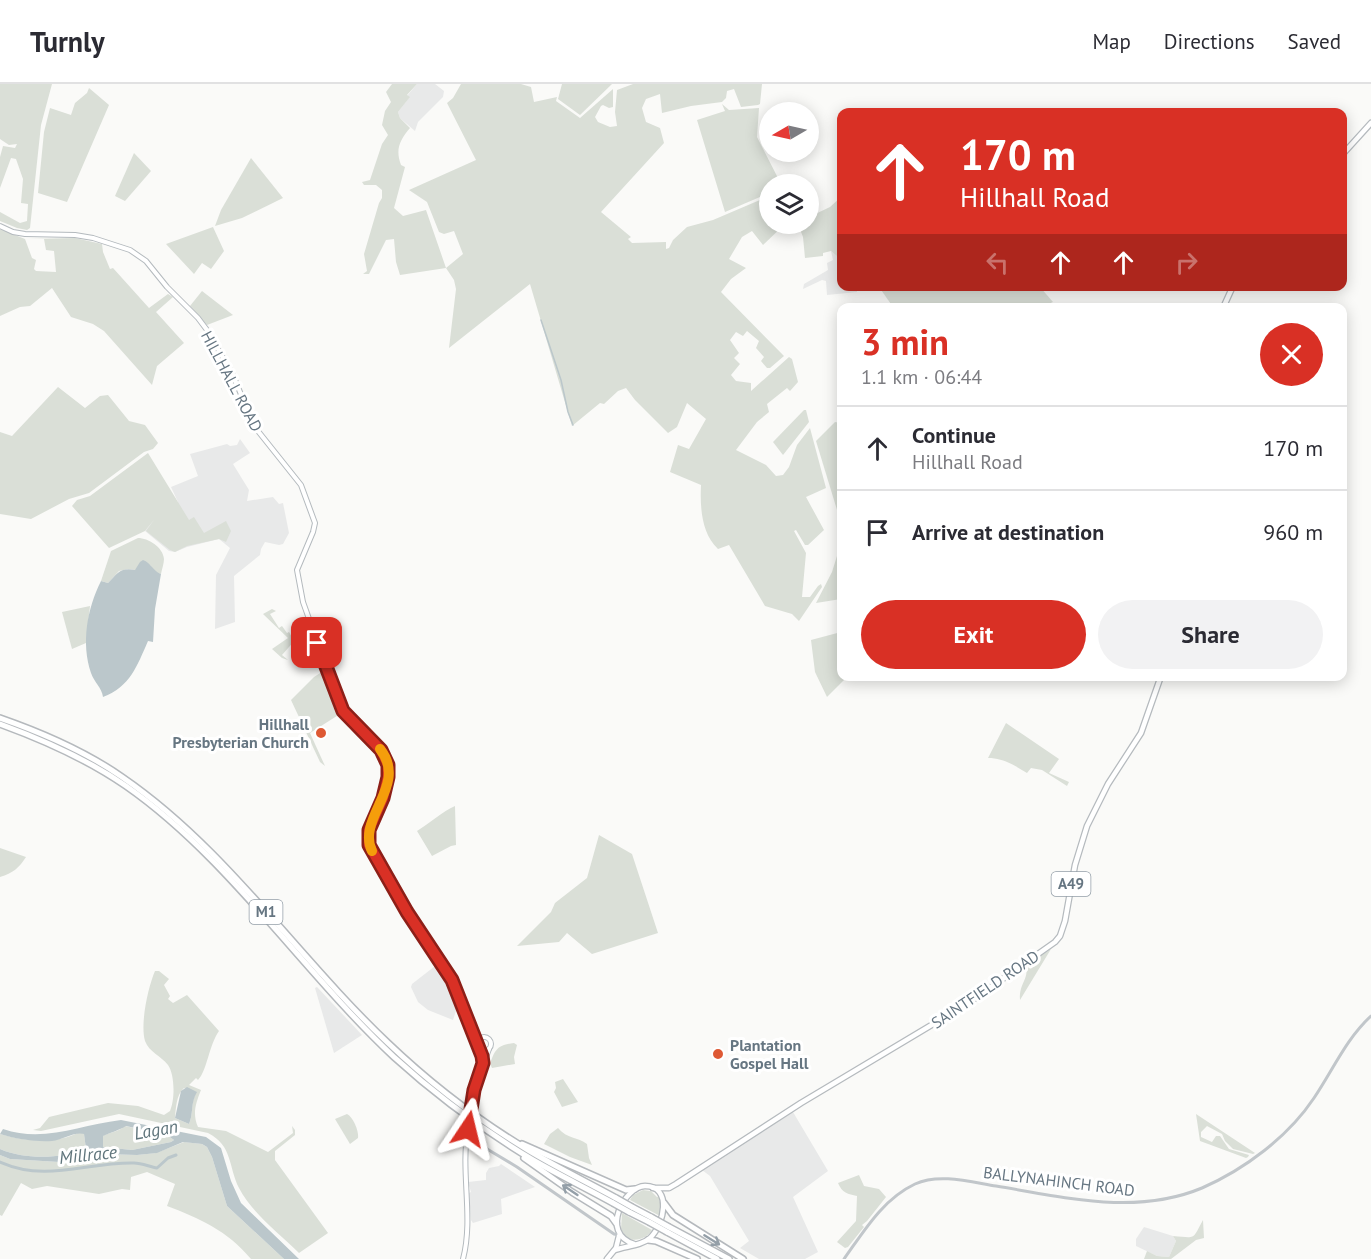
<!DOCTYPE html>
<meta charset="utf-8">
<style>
:root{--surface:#fff;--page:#f2f2f3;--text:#2b2b33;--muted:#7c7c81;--line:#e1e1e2;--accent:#d93025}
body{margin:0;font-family:"PT Sans",sans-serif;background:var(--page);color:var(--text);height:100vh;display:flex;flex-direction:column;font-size:22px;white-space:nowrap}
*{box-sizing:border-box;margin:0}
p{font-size:20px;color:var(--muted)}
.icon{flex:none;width:33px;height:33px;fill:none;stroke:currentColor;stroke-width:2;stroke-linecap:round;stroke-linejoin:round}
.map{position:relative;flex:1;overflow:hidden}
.sheet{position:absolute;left:837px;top:219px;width:510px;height:378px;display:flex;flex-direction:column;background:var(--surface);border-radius:12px;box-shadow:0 3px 15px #0003}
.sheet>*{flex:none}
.banner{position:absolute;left:837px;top:24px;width:510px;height:183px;border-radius:12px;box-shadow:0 3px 15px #0003;background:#d93025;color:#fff;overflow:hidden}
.needle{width:39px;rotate:261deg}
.fabs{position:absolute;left:759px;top:18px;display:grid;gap:12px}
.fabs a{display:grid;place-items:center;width:60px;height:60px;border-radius:50%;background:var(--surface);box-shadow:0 3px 15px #0003;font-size:30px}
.pin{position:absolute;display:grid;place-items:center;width:51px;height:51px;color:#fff;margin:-26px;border-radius:12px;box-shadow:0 3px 9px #0006}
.me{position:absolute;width:66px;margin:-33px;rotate:10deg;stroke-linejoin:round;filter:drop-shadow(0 0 4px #0008)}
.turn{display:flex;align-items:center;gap:21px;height:126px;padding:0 24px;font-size:27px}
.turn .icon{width:78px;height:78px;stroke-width:2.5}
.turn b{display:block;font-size:42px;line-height:51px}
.lanes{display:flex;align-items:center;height:57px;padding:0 24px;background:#0003;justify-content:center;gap:30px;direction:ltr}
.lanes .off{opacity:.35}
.round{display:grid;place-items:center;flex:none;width:63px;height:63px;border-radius:32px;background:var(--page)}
.head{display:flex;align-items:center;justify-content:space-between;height:102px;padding:0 24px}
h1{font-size:36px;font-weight:700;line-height:45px;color:var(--accent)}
.button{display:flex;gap:12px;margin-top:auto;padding:12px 24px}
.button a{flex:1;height:69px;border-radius:36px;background:var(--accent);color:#fff;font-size:24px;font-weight:700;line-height:69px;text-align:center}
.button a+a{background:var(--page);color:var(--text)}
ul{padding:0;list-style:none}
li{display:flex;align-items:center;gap:18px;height:84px;padding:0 24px;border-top:2px solid var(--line)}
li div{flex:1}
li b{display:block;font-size:22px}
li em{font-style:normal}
header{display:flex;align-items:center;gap:36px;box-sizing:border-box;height:84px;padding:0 30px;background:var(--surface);border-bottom:2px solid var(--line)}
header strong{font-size:28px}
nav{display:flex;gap:33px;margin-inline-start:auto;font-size:21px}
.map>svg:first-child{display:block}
.built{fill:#e8e9e9}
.green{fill:#dadfd7;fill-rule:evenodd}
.water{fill:#bbc7cb;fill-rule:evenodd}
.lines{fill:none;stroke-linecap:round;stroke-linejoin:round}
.stream{stroke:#bbc7cb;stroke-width:1.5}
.canal{stroke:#bbc7cb;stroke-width:3}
.secondary-casing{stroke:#b4babe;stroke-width:6}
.primary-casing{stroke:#b5babe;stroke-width:7}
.motorway-casing{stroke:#b5b9bd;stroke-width:8}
.tertiary{stroke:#c1c6ca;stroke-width:3}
.secondary{stroke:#fff;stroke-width:4}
.primary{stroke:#fff;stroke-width:4.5}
.motorway{stroke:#fff;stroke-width:5}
.secondary-bridge-casing{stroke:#b4babe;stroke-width:6;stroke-linecap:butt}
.motorway-bridge-casing{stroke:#b5b9bd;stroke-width:8;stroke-linecap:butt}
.secondary-bridge{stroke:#fff;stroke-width:4}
.motorway-bridge{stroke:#fff;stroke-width:5}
.oneway{stroke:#949fa8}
.route-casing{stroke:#8d1f18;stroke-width:15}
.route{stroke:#d93025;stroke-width:10}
.slow{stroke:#f59e0b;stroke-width:10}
.poi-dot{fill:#de5934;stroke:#fff;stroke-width:2}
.labels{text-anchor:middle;stroke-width:6;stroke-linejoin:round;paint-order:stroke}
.shield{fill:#fff;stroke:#949fa8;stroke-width:1.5}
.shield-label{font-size:15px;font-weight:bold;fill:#667682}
.street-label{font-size:16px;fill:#667682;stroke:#fff}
.poi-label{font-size:16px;font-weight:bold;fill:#667682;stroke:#fff;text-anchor:end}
.water-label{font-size:18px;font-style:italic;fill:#60757c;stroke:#fff}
</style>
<header>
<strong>Turnly</strong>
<nav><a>Map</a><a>Directions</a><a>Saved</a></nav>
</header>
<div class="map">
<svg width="1371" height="1175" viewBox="0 0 1371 1175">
<rect width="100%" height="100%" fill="#fafaf8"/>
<g class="built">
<path d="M417 0H435L444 7 443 13 418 38 415 47 400 34 398 28 409 14 407 12Z"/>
<path d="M831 167 838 173 841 172 842 202 857 203V208L827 211 826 197 822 196 803 205 804 200 828 186 827 179 833 176Z"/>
<path d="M240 355 250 369 233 380 249 406 247 417 273 413 279 420 283 419 289 449 283 460 279 461 265 458 261 465 260 471 234 492 235 538 215 545 216 491 230 464 219 455 187 463 175 468 169 467 145 447 157 432 178 418 171 403 198 392 190 370 227 360 230 362 237 361Z"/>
<path d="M439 879 453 905 456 927 453 936 428 926 418 918 411 903 412 900Z"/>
<path d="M317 903 362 951 334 969 315 904Z"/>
<path d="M793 1028 828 1087 793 1113 818 1168 805 1175H759L740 1164 749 1157 710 1092 702 1086Z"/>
<path d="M501 1080 535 1103 501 1115 502 1130 473 1139 471 1136 469 1109 471 1108 468 1098 486 1096V1089L489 1084 499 1082Z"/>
<path d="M1144 1143 1173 1152 1176 1157 1169 1173 1157 1172 1136 1162V1155Z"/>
</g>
<g class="green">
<path d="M0 0H52L41 41 30 144 27 146 17 144 0 137V128L20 139 27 137 28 120 21 119 23 95 16 75 11 74 0 104V73L3 62 15 64 17 60 9 61 0 55Z"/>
<path d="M392 0H417L407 11 410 13 398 28 400 34 410 44C400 56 395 65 401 81L405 83 394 124 403 132 426 126 446 184 463 170 454 147 444 150 439 148 427 118 409 106 476 76 447 19 453 14 461 0H521L531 3 534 18 557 13 556 17 580 34 613 5V23L609 24 603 21 601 22 595 33 598 38 610 43 617 42 615 28 617 6 633 0H762L760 20 758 21 741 23 734 5 727 7 726 14 722 18 691 22 662 29 660 10 646 15 642 24 646 38 660 44 664 59 601 128 631 153 628 155 632 159 666 158V165L669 164 673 156 687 143 713 136 769 112 770 140H785L763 161 752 147 742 153 729 175 746 184 731 195 721 208 784 272 770 284H767L761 277 764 273 756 264 759 257 747 247 743 252 736 248 730 256 739 269 734 274 740 280 731 291 736 297 751 299V307L789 273 792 275 798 298 790 307 787 304 767 320 769 328 757 338 736 366 766 381 776 392 783 391 789 383 797 361 810 344 826 404 806 413 824 446 808 461H805L796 446 794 447 806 469 802 513H810L818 502 821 500 822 503 799 537 792 530 765 522 729 461 718 465C701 449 700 422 701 401L670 388 678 361 689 365 706 335 687 319 677 343 668 349 635 316 626 304 618 307 604 320 600 319 572 342 530 200 449 264 456 205 454 196 446 184 400 191 396 178 394 155 386 156 369 190H363L367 187 364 170 379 119 382 114V106L376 101H364L362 98 370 96 382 60 388 51 382 41 385 27 391 18 386 8Z"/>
<path d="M562 0H612L580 31 558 15Z"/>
<path d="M89 4 109 21 67 118 38 109 44 48 50 24 71 31 75 19 87 9Z"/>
<path d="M722 20 729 26 759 24 757 53 781 100H770L769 109 725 128 697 36 725 27Z"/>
<path d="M134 69 151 87 125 117 115 112Z"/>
<path d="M251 74 283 114 242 134 215 142 221 126Z"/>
<path d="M841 113V172L838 173 831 167 823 169V172L805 174 803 153 798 140H808L809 133 830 123Z"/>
<path d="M213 143 224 167 211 185 202 179 194 190 166 160Z"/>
<path d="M0 145 25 155 32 174 36 176 34 185 36 187 56 188 54 167 46 166 44 155H28L75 154 102 160 103 168 110 185 113 184 149 224 168 210 173 213 156 228 184 259 157 282 152 301 104 247 93 240 71 233 52 204 30 222 20 223 0 232Z"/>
<path d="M879 203H1040L1053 218 1039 224 893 223Z"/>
<path d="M202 207 233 231 207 241 190 222Z"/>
<path d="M58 303 85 324 100 312 108 311 129 337 145 341 158 359 153 365 144 368 89 409 69 415 31 435 0 430V348L12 352Z"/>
<path d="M804 326H806L809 338 783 371 773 358Z"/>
<path d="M835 338 841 339V439L816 357Z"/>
<path d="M148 369 189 436 194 433 204 449 226 437 231 447 226 458 219 455 187 462 175 468 170 466 146 447 154 436 145 447 109 464 72 422 77 416 90 412Z"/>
<path d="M138 454C148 454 163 463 164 475 164 479 162 485 161 490L155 488 150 481 135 486 128 485 119 487 108 499 101 497 111 467Z"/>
<path d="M841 459V515L816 519 832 488Z"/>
<path d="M90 522 86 559 72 565 62 528Z"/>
<path d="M272 525 276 527 270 530 279 544 282 542 287 549 289 548 293 555 309 548 312 550 296 555 282 571 288 576 282 574 272 565 288 554 263 530Z"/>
<path d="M841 548 842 592 847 593 827 613 815 588 811 556Z"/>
<path d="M325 586 340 630 310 649 325 682 320 678 291 616 314 593Z"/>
<path d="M1006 639 1059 675 1049 689 1069 698 1067 702 1042 686 1031 684 1027 689C1014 681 1003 674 988 674Z"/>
<path d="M455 722 456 761 451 762 432 772 417 747C429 740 443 727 455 722Z"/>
<path d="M599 751 632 770 658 849 592 870 567 849 559 858 517 862 551 828 555 819 587 794Z"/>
<path d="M0 764 26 773C19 784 13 789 0 793Z"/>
<path d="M1051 865 1020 916C1019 898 1029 897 1026 881Z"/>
<path d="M155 887H159L169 895 164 901 170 912 168 915 173 919 187 911 219 947C209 961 207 987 198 996L196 994 189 1001 201 1006C196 1019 192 1029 198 1043L226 1047 268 1068 293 1049 292 1042 295 1046V1051L275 1067V1076L328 1149 299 1169C279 1149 252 1129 239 1104 228 1082 233 1062 208 1049L119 1030 41 1047 33 1046 40 1044 49 1033 108 1019 138 1022 164 1031 170 1027C175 1016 175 991 168 981 161 972 149 968 145 957 140 940 148 903 155 887ZM184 1004 196 1008C190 1020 194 1028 189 1040L175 1034C176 1024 176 1011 184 1004Z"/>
<path d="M514 959 517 961 514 973 515 980 492 984 490 980C495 965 498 961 514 959Z"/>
<path d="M563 995 578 1018 562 1023 554 1008 556 1004 555 998Z"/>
<path d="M347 1030C353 1033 359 1047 358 1054L350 1060 335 1035Z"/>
<path d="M1196 1030 1255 1069 1253 1070 1233 1065 1225 1057 1222 1050 1207 1042 1201 1048V1053L1212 1058 1216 1052H1220L1229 1065 1249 1071 1248 1073 1246 1074 1200 1057Z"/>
<path d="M125 1042 167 1051 174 1056 171 1058 132 1066 103 1063 102 1052C111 1048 118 1048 125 1042Z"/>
<path d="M558 1044C567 1055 578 1053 587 1060L589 1074 592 1081 570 1073 544 1060 550 1050Z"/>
<path d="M79 1048 84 1050 86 1065 85 1067C59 1074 25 1076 0 1065V1050C24 1057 56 1061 79 1048Z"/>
<path d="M184 1058 202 1060 207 1063 212 1073 227 1122 284 1175H251C228 1147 199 1134 167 1122L175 1100 147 1088 131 1093 130 1106 122 1105 99 1110 47 1102 32 1105 21 1099 2 1132 0 1131V1071L10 1075 59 1078 103 1070 137 1071 156 1069Z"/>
<path d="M859 1091 864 1102 879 1105 886 1113 867 1137 862 1141 864 1143 848 1163 845 1164 837 1158 856 1137 857 1112C848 1110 842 1109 838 1099Z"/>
<path d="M643 1106 651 1107 657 1113 659 1112 661 1124 660 1132 630 1116 633 1111Z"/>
<path d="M622 1129 652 1146C646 1155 636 1158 626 1154L621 1145Z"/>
<path d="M1203 1136 1204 1154 1196 1156 1171 1175H1144L1147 1167 1157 1172 1169 1173 1176 1157 1173 1152C1197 1154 1192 1156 1203 1136Z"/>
</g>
<g class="water">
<path d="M143 476C151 479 153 487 161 490L155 525 153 558 148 557C137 582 130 603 103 613 102 604 94 598 91 589 81 559 87 525 101 497L108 499C117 490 120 483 135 486L140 478Z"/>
<path d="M187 1003 197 1008C190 1020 194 1028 189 1040L175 1034 181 1007Z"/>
<path d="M121 1036 206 1053 221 1064 231 1097 241 1119 299 1175H284L227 1122 212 1073 207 1063 202 1060 183 1058 157 1069 137 1071 103 1070 59 1078 10 1075 0 1071V1065C25 1076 59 1074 85 1067L86 1065 84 1050C75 1047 62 1056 52 1057 35 1058 16 1055 0 1050L3 1045C44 1059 79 1041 121 1036ZM126 1042 167 1051 174 1056 171 1058 132 1066 103 1063V1052C111 1048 118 1047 126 1042Z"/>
</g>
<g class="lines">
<path class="stream" d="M541 236 561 296 568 328 573 341"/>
<path class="canal" d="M0 1078C48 1099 85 1078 134 1079 142 1079 150 1083 157 1084L168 1074 176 1071"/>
<g class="secondary-casing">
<g id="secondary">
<path d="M0 142 13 148 25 150 75 151 93 154 130 166 146 177 167 203 198 234 207 246 233 291 254 342 301 401 315 439 313 448 297 486 303 518 339 619 350 636 381 666 388 681V693L383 714 369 746V761L407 828 447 886 477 958"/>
<circle cx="484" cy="960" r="7"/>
<path d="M473 1016 478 995 489 965"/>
<path d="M463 1175C474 1133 460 1088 468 1045"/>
</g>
</g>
<g class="primary-casing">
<g id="primary">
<path d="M1342 71 1371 39"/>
<path d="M1223 224 1233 202"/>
<path d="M653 1104H669L676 1100 801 1019 970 918 1055 858 1060 852 1065 837 1075 781 1087 742 1108 700 1141 649 1161 592"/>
<path d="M615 1166C626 1162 641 1162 650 1154 664 1141 673 1102 645 1102 625 1102 599 1149 634 1160"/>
<path d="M607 1175 616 1164 619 1152"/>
</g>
</g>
<g class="motorway-casing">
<g id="motorway">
<path d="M0 634C43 649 85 667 122 693 227 765 297 873 388 959 431 1000 478 1036 528 1066 556 1083 587 1098 616 1114"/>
<path d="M0 640C44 656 87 675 126 702 228 773 303 888 394 973 437 1012 483 1046 533 1076 559 1091 586 1104 613 1119"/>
<path d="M522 1060 626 1106 635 1105"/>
<path d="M524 1074 572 1108 611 1132 616 1139"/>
<path d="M664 1119 673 1131 743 1175"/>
<path d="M632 1123 651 1133"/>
<path d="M629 1128 649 1138"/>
<path d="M669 1143 729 1175"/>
<path d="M667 1148 717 1175"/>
<path d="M648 1156 656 1157 697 1175"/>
</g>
</g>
<g class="tertiary">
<path d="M467 1053 517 1083 614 1150 619 1151"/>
<path d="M844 1175C864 1147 883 1115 915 1100 939 1089 971 1098 996 1102 1064 1113 1135 1132 1202 1104 1245 1085 1288 1053 1314 1014 1333 986 1346 955 1371 932"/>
</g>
<use href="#secondary" class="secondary"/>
<use href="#primary" class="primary"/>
<use href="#motorway" class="motorway"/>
<g class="secondary-bridge-casing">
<path id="secondary-bridge" d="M468 1045 473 1016"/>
</g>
<g class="motorway-bridge-casing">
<g id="motorway-bridge">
<path d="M616 1114 632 1123"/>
<path d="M613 1119 629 1128"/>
<path d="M651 1133 669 1143"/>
<path d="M649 1138 667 1148"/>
</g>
</g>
<use href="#secondary-bridge" class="secondary-bridge"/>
<use href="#motorway-bridge" class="motorway-bridge"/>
</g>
<defs><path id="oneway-shaft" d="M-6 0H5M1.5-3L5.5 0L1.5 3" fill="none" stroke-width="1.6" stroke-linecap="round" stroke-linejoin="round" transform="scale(1.5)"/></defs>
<g class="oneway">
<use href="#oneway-shaft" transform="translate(570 1106) rotate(-146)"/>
<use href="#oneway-shaft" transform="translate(712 1156) rotate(32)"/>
</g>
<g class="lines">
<g class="route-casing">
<path id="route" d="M317 559 343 627 381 666 388 681V693L383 714 369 746V761L407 828 452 896 482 972 483 979 474 1006 468 1045"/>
</g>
<use href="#route" class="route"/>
<path class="slow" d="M372 767C356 734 409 701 380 665"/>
</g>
<g class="poi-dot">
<circle cx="321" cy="649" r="6"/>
<circle cx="718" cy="970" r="6"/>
</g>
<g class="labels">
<g class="shield">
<rect x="1051.5" y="788" width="39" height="24" rx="4.5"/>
<rect x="249.5" y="816" width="33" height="24" rx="4.5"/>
</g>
<g class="shield-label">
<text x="1071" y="805">A49</text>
<text x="266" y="833">M1</text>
</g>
<g class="street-label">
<text transform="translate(232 297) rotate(62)" y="6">HILLHALL ROAD</text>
<text transform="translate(985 905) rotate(-34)" y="6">SAINTFIELD ROAD</text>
<text transform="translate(1059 1097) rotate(7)" y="6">BALLYNAHINCH ROAD</text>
</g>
<g class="poi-label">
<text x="309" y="646">Hillhall<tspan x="309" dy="18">Presbyterian Church</tspan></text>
<text x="730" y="967" text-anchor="start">Plantation<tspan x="730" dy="18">Gospel Hall</tspan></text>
</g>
<g class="water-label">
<text transform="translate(156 1046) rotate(-10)" y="6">Lagan</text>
<text transform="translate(88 1071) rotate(-6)" y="6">Millrace</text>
</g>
</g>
</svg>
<div class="fabs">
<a><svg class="needle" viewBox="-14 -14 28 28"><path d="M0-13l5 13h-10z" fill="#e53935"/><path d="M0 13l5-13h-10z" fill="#7c7c81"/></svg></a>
<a><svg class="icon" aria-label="layers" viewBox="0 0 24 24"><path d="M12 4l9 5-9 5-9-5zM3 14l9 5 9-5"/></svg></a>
</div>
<div class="pin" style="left:317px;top:559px;background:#d93025"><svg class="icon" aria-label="arrive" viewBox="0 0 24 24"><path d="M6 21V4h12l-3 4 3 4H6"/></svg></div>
<svg class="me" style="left:468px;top:1045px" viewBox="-20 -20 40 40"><path d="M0-17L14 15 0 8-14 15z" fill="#d93025" stroke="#fff" stroke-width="4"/></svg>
<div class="banner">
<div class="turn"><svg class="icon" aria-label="ahead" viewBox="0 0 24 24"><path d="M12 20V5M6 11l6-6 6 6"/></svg><div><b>170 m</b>Hillhall Road</div></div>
<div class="lanes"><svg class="icon off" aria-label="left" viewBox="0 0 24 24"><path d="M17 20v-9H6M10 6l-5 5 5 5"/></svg><svg class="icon" aria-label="ahead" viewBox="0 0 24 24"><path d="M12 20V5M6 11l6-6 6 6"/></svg><svg class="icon" aria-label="ahead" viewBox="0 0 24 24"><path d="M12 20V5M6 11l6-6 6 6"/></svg><svg class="icon off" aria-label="right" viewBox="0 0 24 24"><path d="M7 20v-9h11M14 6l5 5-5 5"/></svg></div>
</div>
<section class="sheet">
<div class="head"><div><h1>3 min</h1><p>1.1 km · 06:44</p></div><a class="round" style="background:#d93025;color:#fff"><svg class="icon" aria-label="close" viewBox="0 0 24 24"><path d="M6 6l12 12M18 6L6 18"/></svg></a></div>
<ul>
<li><svg class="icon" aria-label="ahead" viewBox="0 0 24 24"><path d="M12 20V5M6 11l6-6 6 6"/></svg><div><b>Continue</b><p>Hillhall Road</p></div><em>170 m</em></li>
<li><svg class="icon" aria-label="arrive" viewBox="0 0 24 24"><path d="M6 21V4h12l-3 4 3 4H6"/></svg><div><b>Arrive at destination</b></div><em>960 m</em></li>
</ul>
<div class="button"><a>Exit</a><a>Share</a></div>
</section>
</div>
